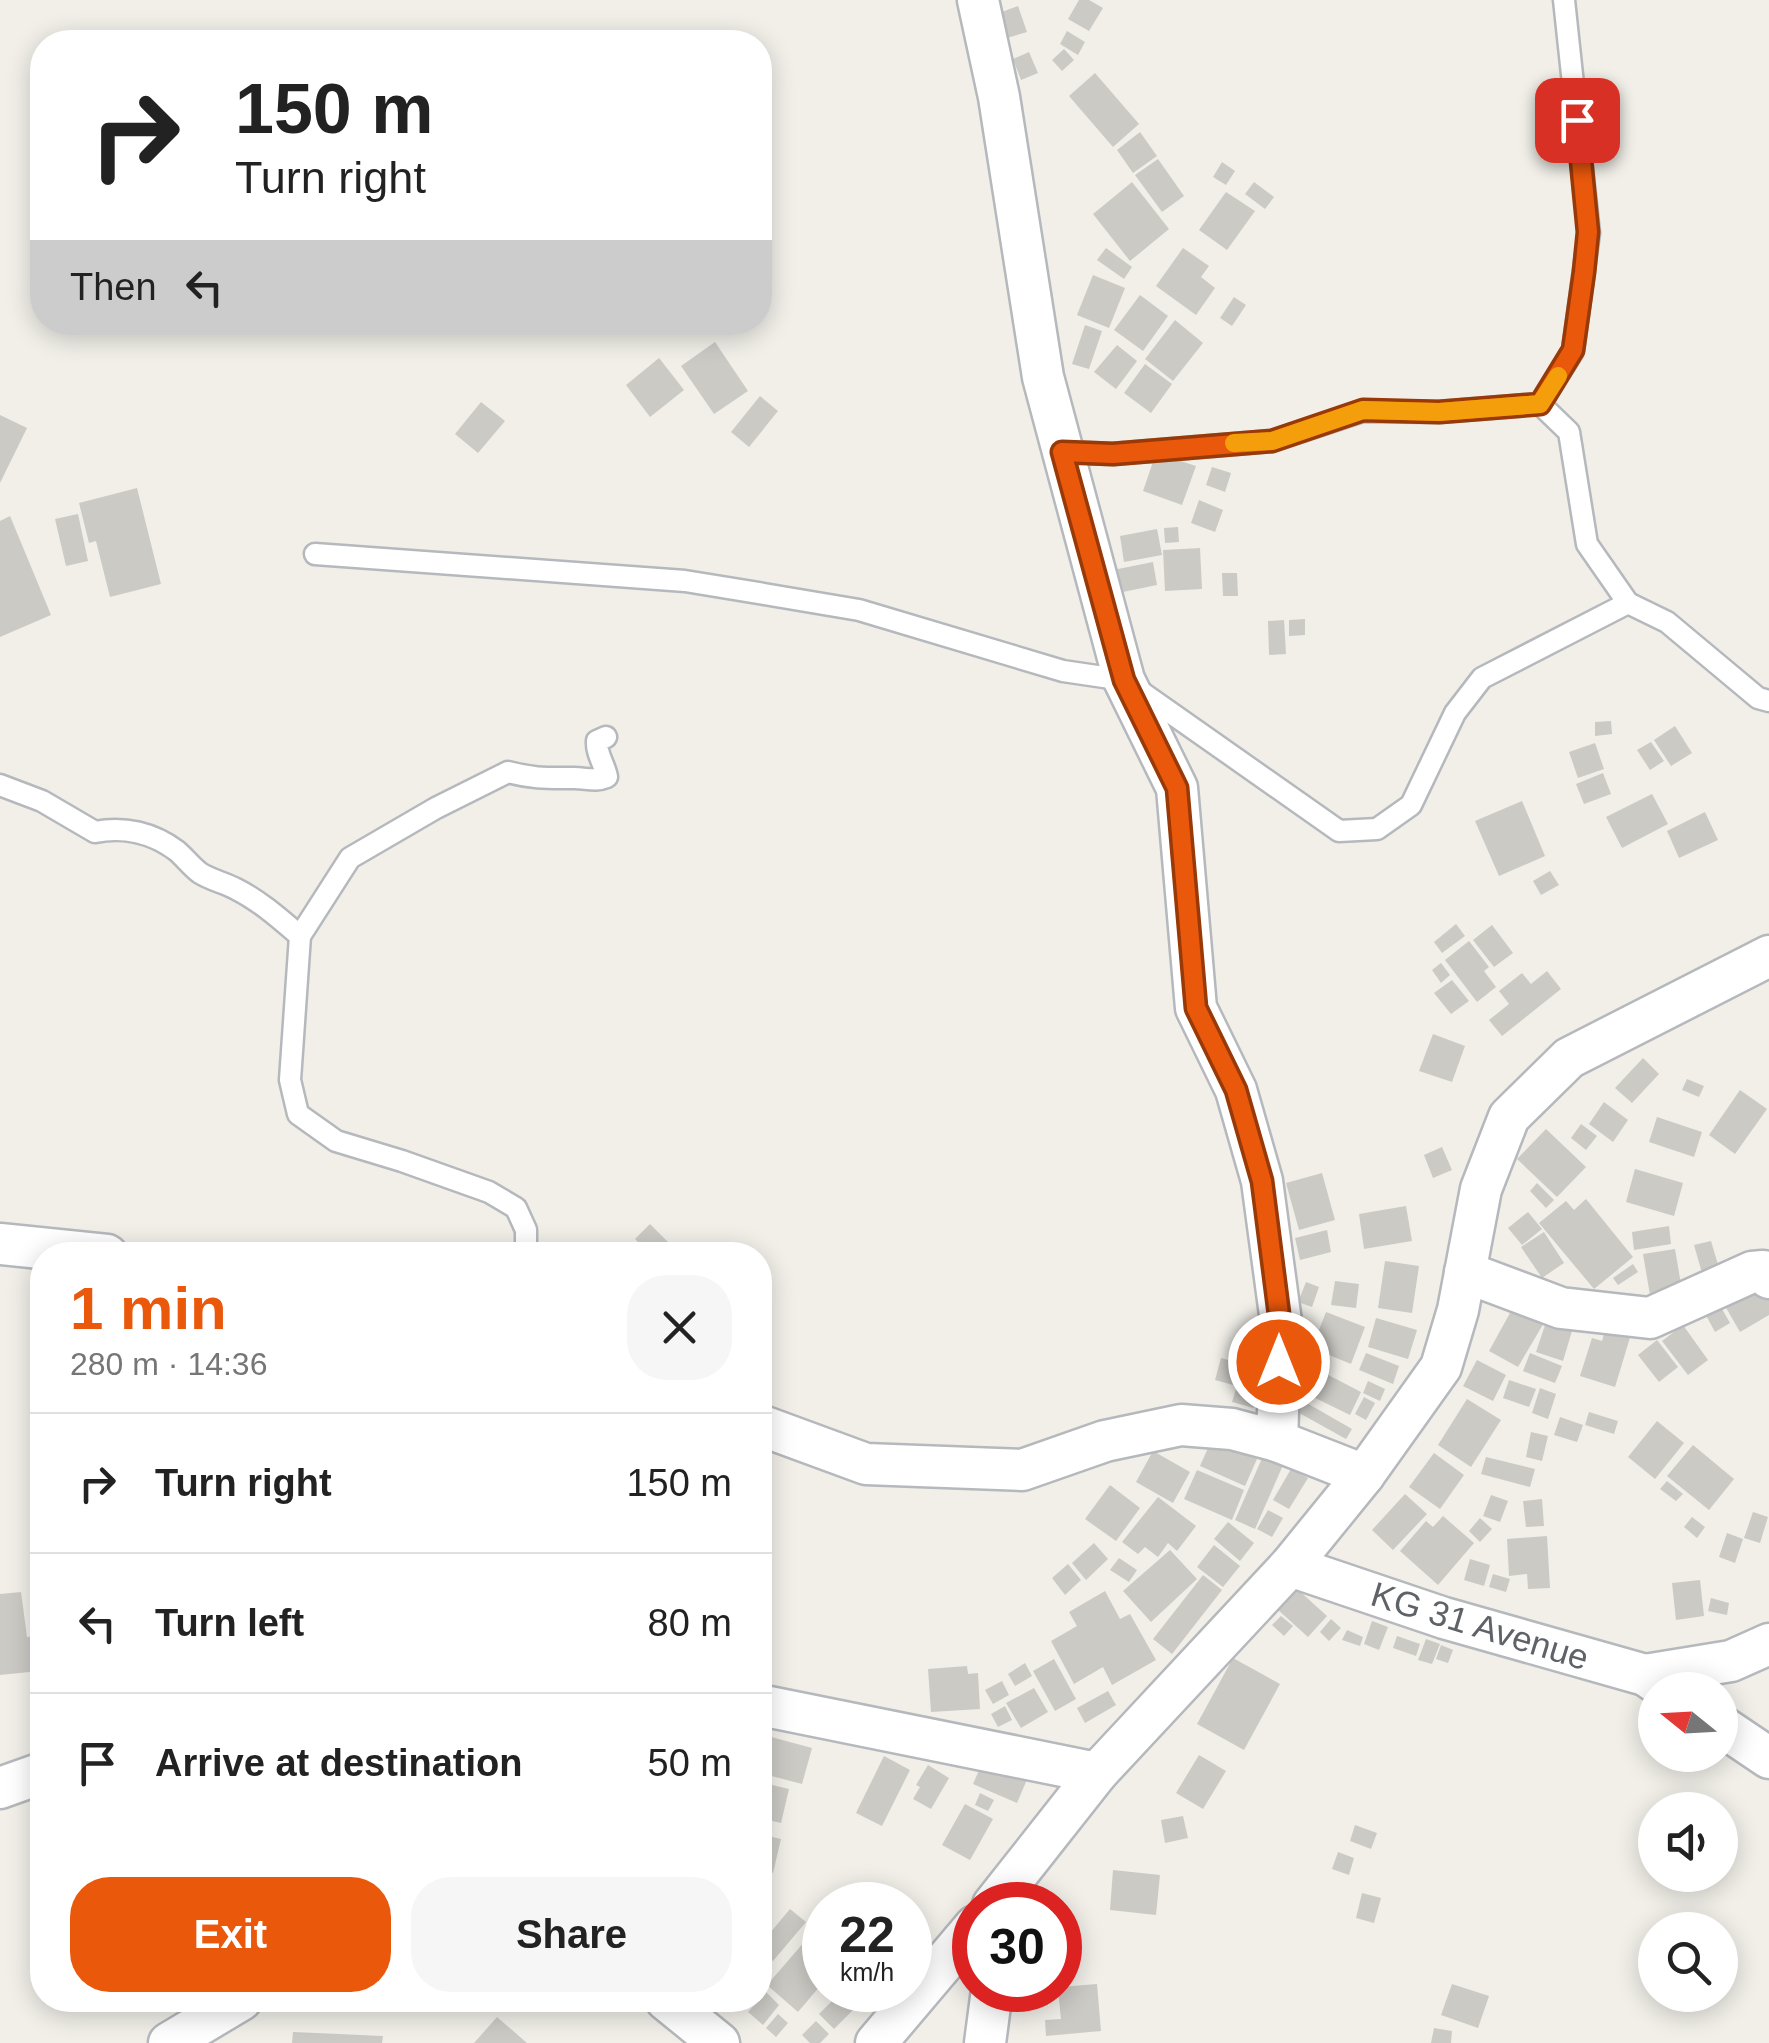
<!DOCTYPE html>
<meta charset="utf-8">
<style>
:root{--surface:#fff;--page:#f6f6f6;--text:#222;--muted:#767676;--line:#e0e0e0;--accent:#ea580c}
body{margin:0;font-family:Helvetica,sans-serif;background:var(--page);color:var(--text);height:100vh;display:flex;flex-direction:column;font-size:38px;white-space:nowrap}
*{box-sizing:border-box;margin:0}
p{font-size:32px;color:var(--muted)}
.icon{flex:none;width:55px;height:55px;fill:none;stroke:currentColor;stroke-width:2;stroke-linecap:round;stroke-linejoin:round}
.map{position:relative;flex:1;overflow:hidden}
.drawer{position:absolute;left:30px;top:1242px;width:742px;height:770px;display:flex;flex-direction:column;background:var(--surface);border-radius:40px;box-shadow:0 5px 25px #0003}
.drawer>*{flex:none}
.top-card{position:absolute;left:30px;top:30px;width:742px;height:305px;border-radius:40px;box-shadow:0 5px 25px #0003;background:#fff;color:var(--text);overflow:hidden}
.needle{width:65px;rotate:288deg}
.tools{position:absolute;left:1638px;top:1672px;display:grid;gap:20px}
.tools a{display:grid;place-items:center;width:100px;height:100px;border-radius:50%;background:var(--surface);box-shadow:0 5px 25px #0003;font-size:50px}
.speed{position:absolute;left:802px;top:1882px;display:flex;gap:20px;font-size:50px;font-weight:700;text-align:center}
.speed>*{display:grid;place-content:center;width:130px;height:130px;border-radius:50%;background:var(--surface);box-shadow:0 5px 25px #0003;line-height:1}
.speed small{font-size:25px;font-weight:400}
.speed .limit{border:15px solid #d22;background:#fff;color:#111}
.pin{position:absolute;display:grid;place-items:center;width:85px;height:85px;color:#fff;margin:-42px;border-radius:20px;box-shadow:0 5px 15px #0006}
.me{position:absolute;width:110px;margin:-55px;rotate:0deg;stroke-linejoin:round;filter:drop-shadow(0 0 8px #0008)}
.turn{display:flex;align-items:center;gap:35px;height:210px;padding:0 40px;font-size:45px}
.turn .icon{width:130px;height:130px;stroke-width:2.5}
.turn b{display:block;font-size:70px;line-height:85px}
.then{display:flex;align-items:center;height:95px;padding:0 40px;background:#0003;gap:20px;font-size:38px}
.round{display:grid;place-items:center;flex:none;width:105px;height:105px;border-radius:40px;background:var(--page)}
.head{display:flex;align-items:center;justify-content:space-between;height:170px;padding:0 40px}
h1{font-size:60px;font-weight:800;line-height:75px;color:var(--accent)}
.primary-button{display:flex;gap:20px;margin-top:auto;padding:20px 40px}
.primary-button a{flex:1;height:115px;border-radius:40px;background:var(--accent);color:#fff;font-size:40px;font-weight:800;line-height:115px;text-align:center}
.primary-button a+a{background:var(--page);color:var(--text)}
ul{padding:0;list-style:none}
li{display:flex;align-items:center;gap:30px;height:140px;padding:0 40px;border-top:2px solid var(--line)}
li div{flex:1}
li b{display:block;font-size:38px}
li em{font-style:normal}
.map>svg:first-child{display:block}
.building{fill:#cccac5}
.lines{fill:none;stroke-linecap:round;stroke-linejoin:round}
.service-casing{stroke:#b5b8bc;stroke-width:25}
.minor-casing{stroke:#b5b8bc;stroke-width:45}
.service{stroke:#fff;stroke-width:20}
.minor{stroke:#fff;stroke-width:40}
.route-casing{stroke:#983908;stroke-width:25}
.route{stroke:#ea580c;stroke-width:18}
.slow{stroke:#f59e0b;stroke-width:18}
.labels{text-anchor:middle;stroke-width:10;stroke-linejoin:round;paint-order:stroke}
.street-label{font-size:35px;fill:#5f6368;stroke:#fff}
</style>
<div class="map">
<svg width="1769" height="2043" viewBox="0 0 1769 2043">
<rect width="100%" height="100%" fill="#f1efe8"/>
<g class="building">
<path d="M1079 0H1089L1103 8 1089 31 1068 19Z"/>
<path d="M1018 6 1027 32 1007 38 999 13Z"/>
<path d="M1067 31 1085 42 1078 55 1060 44Z"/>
<path d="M1064 49 1074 60 1062 71 1052 60Z"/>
<path d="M1029 52 1038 73 1021 80 1013 59Z"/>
<path d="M1095 73 1139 124 1113 147 1069 96Z"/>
<path d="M1140 132 1157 156 1133 173 1117 150Z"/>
<path d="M1158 159 1184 196 1162 212 1135 175Z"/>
<path d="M1222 162 1235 171 1226 185 1213 177Z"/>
<path d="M1132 182 1169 229 1130 261 1093 214Z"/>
<path d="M1254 182 1274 197 1265 209 1245 194Z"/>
<path d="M1226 192 1255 211 1227 250 1199 230Z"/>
<path d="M1106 248 1132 267 1124 279 1097 260Z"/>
<path d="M1183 248 1209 266 1201 277 1215 288 1196 315 1156 286Z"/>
<path d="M1093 275 1125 288 1109 328 1077 315Z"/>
<path d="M1140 295 1168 316 1143 351 1114 330Z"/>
<path d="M1234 297 1246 305 1232 326 1220 318Z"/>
<path d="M1175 320 1203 343 1173 381 1145 359Z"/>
<path d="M1085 325 1102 331 1089 369 1072 364Z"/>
<path d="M715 342 748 391 714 414 681 366Z"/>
<path d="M1117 345 1137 361 1116 389 1094 372Z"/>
<path d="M659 358 684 390 650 417 626 385Z"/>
<path d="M1145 364 1172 384 1151 413 1124 393Z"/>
<path d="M760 396 778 411 749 447 731 432Z"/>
<path d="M481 402 505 421 478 453 455 434Z"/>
<path d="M0 415 27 428 0 483Z"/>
<path d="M1156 453 1196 466 1182 505 1143 491Z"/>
<path d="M1212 467 1231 473 1225 492 1206 485Z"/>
<path d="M137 488 161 584 110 597 96 541 89 543 79 503Z"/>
<path d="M1199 500 1223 510 1215 532 1191 523Z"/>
<path d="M78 514 88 561 66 566 55 519Z"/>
<path d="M10 516 51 615 0 637V521Z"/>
<path d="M1178 527 1179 542 1165 543 1164 528Z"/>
<path d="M1157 529 1162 555 1124 562 1120 536Z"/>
<path d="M1200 548 1202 589 1165 591 1163 550Z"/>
<path d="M1153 562 1157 585 1118 593 1113 570Z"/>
<path d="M1222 573H1237L1238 596H1223Z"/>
<path d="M1305 619V635L1289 636V620Z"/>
<path d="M1284 620 1286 654 1269 655 1268 621Z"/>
<path d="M1611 721 1612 734 1595 736V722Z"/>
<path d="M1675 726 1692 753 1671 766 1654 740Z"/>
<path d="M1651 742 1664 761 1650 770 1637 750Z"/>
<path d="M1595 743 1604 769 1578 778 1569 752Z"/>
<path d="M1603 773 1611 794 1584 804 1576 784Z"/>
<path d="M1652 794 1668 824 1622 848 1606 817Z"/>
<path d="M1522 801 1545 856 1499 876 1475 821Z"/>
<path d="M1705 812 1718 840 1679 858 1667 831Z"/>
<path d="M1550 871 1559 885 1541 895 1533 881Z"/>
<path d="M1456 924 1465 936 1442 953 1434 942Z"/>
<path d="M1492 925 1513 953 1494 967 1473 940Z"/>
<path d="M1469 941 1489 967 1484 971 1496 987 1477 1002 1445 960Z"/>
<path d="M1441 963 1450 975 1441 983 1432 970Z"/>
<path d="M1547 971 1561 989 1502 1036 1489 1020 1509 1004 1499 991 1522 973 1531 984Z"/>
<path d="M1452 980 1469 1001 1451 1014 1434 993Z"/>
<path d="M1433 1034 1465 1046 1452 1082 1419 1071Z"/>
<path d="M1643 1058 1659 1074 1632 1103 1615 1088Z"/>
<path d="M1687 1079 1704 1086 1699 1097 1682 1090Z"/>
<path d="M1740 1090 1767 1109 1735 1154 1709 1135Z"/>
<path d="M1604 1102 1628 1120 1613 1142 1589 1124Z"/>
<path d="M1657 1117 1702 1132 1694 1157 1649 1142Z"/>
<path d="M1581 1124 1597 1136 1586 1150 1571 1138Z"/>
<path d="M1546 1129 1586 1167 1557 1197 1517 1159Z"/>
<path d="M1442 1147 1452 1170 1433 1178 1424 1155Z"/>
<path d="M1635 1169 1683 1183 1674 1216 1626 1202Z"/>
<path d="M1322 1173 1335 1220 1299 1230 1286 1183Z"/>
<path d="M1537 1183 1554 1200 1546 1208 1530 1191Z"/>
<path d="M1586 1199 1633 1257 1594 1289 1539 1223 1566 1201 1574 1210Z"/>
<path d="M1406 1206 1412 1241 1364 1249 1359 1214Z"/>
<path d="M1528 1212 1542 1229 1522 1245 1508 1228Z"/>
<path d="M650 1224 674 1248 666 1255H651L635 1239Z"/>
<path d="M1669 1226 1671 1244 1634 1250 1632 1232Z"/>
<path d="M1327 1230 1331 1252 1300 1260 1295 1238Z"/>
<path d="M1544 1232 1564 1263 1542 1278 1521 1247Z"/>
<path d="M1711 1241 1719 1268 1702 1273 1694 1245Z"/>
<path d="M1675 1249 1682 1290 1650 1295 1643 1254Z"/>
<path d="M1385 1261 1419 1266 1412 1313 1378 1308Z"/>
<path d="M1633 1264 1638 1272 1618 1285 1613 1278Z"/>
<path d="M1760 1276 1769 1293V1315L1740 1332 1721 1299Z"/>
<path d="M1335 1281 1359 1284 1356 1308 1331 1305Z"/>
<path d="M1306 1282 1319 1287 1312 1307 1298 1302Z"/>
<path d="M1717 1300 1730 1323 1715 1332 1702 1308Z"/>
<path d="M1515 1304 1545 1321 1518 1367 1489 1351Z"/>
<path d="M1326 1312 1365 1327 1351 1364 1312 1348Z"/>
<path d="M1376 1318 1417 1330 1408 1359 1368 1347Z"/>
<path d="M1546 1322 1572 1331 1563 1361 1536 1352Z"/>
<path d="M1607 1324 1632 1331 1615 1387 1580 1376 1592 1338 1602 1341Z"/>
<path d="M1683 1325 1708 1360 1688 1375 1662 1341Z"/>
<path d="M1657 1340 1678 1367 1659 1382 1638 1355Z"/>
<path d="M1366 1353 1399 1366 1393 1384 1359 1370Z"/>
<path d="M1530 1353 1562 1366 1555 1383 1523 1371Z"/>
<path d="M1221 1358 1264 1370 1254 1408 1232 1402 1237 1386 1215 1380Z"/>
<path d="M1477 1360 1506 1375 1493 1401 1463 1386Z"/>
<path d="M1311 1366 1361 1392 1350 1415 1299 1390Z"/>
<path d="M1509 1380 1536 1389 1529 1407 1503 1398Z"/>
<path d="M1368 1381 1385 1389 1380 1401 1363 1393Z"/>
<path d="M1540 1388 1556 1394 1548 1419 1532 1413Z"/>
<path d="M1364 1397 1375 1403 1366 1420 1355 1414Z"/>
<path d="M1298 1398 1352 1429 1346 1439 1292 1409Z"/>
<path d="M1467 1399 1501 1420 1471 1467 1438 1445Z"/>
<path d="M1589 1412 1618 1421 1614 1434 1585 1425Z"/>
<path d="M1560 1417 1583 1425 1577 1442 1554 1435Z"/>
<path d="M1657 1421 1684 1443 1655 1479 1628 1457Z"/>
<path d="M1531 1432 1548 1436 1542 1461 1526 1457Z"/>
<path d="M1212 1439 1257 1459 1245 1486 1200 1466Z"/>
<path d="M1693 1445 1734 1479 1709 1510 1667 1476Z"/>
<path d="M1153 1451 1190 1472 1173 1503 1136 1482Z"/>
<path d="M1434 1453 1464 1475 1440 1509 1409 1487Z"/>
<path d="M1263 1456 1283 1465 1255 1529 1235 1520Z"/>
<path d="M1486 1457 1535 1469 1530 1487 1481 1474Z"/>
<path d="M1291 1469 1308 1478 1289 1509 1273 1500Z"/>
<path d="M1197 1470 1244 1490 1232 1520 1184 1499Z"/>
<path d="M1667 1481 1683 1494 1676 1501 1660 1489Z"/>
<path d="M1110 1485 1140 1508 1116 1541 1085 1519Z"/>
<path d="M1405 1494 1427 1514 1393 1550 1372 1530Z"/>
<path d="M1491 1495 1508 1501 1500 1522 1483 1516Z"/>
<path d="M1158 1497 1196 1526 1177 1551 1168 1543 1158 1557 1145 1547 1138 1554 1122 1542Z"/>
<path d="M1542 1499 1544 1526 1526 1527 1523 1501Z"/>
<path d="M1268 1510 1283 1518 1272 1537 1257 1529Z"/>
<path d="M1753 1512 1768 1517 1760 1543 1744 1538Z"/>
<path d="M1443 1516 1474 1543 1438 1585 1400 1551 1426 1521 1433 1527Z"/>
<path d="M1692 1517 1705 1527 1697 1538 1684 1527Z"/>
<path d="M1480 1518 1492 1529 1480 1542 1469 1531Z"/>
<path d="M1228 1522 1254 1543 1240 1561 1214 1539Z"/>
<path d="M1727 1533 1743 1539 1735 1563 1719 1557Z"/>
<path d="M1547 1536 1550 1588 1528 1589 1527 1574 1509 1576 1507 1539Z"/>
<path d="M1094 1543 1108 1559 1086 1580 1072 1563Z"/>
<path d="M1214 1545 1240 1566 1223 1587 1197 1567Z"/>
<path d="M1170 1550 1197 1579 1151 1622 1123 1591Z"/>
<path d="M1119 1558 1137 1570 1129 1582 1110 1570Z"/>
<path d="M1470 1559 1490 1565 1484 1586 1464 1580Z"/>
<path d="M1068 1564 1081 1580 1065 1595 1052 1578Z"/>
<path d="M1493 1574 1510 1579 1506 1592 1489 1587Z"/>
<path d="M1203 1575 1222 1590 1172 1654 1153 1639Z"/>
<path d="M1700 1580 1704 1616 1676 1620 1672 1583Z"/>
<path d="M1295 1587 1327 1616 1308 1637 1276 1608Z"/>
<path d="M1105 1591 1120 1619 1130 1614 1156 1660 1112 1685 1103 1667 1074 1684 1051 1641 1077 1626 1069 1612Z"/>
<path d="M21 1592 27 1637 36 1636 39 1671 0 1675V1594Z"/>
<path d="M1711 1598 1729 1603 1727 1615 1708 1611Z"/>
<path d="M1281 1616 1293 1626 1284 1636 1272 1625Z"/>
<path d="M1331 1619 1341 1628 1329 1641 1320 1632Z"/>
<path d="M1372 1621 1388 1627 1379 1650 1364 1644Z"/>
<path d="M1347 1630 1363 1637 1360 1646 1342 1640Z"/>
<path d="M1397 1636 1420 1644 1416 1656 1393 1648Z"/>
<path d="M1426 1639 1440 1644 1432 1664 1418 1660Z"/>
<path d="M1441 1645 1453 1650 1448 1663 1436 1659Z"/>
<path d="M1233 1658 1280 1684 1244 1750 1197 1724Z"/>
<path d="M1054 1659 1076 1699 1055 1711 1033 1671Z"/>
<path d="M1025 1663 1032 1676 1015 1686 1008 1674Z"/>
<path d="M967 1666 968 1674 978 1673 980 1709 931 1712 928 1669Z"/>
<path d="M1002 1681 1009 1695 993 1704 985 1690Z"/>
<path d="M1034 1688 1048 1712 1021 1728 1006 1703Z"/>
<path d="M1108 1691 1116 1705 1085 1723 1077 1708Z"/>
<path d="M1005 1706 1012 1720 998 1727 991 1714Z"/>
<path d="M760 1734 812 1748 802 1784 760 1773Z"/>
<path d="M1199 1755 1226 1771 1203 1809 1176 1793Z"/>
<path d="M884 1756 910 1770 882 1826 856 1813Z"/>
<path d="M984 1759 1028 1777 1017 1803 973 1784Z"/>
<path d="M928 1765 949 1778 931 1809 913 1799 920 1787 916 1785Z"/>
<path d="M760 1782 789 1789 781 1823 760 1818Z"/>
<path d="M980 1793 994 1800 988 1811 975 1805Z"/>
<path d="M965 1804 993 1819 970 1860 942 1845Z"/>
<path d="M1183 1816 1188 1838 1165 1843 1161 1820Z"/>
<path d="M1355 1825 1377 1833 1371 1849 1350 1841Z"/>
<path d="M760 1834 781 1839 773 1873 760 1870Z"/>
<path d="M1338 1852 1354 1858 1349 1875 1332 1869Z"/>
<path d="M1113 1870 1160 1875 1156 1915 1110 1910Z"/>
<path d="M1362 1893 1381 1898 1374 1923 1356 1918Z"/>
<path d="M790 1909 806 1922 773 1961 760 1950V1945Z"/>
<path d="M812 1933 825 1944V1980L798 2012 767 1985Z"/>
<path d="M1097 1984 1101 2031 1046 2036 1045 2020 1061 2019 1058 1990 1060 1987Z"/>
<path d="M1452 1984 1489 1996 1478 2028 1441 2015Z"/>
<path d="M843 1990H853L863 2000 834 2029 819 2014Z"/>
<path d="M766 1992 779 2005 763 2025 748 2012Z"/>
<path d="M778 2014 788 2023 776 2037 766 2028Z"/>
<path d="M497 2017 527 2043H474Z"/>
<path d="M816 2021 829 2034 820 2043H810L802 2035Z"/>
<path d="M1434 2028 1452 2031 1451 2043H1431Z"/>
<path d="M293 2032 383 2036 382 2043H292Z"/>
</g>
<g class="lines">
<g class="service-casing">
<g id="service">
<path d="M1540 404 1573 351 1589 233 1564 0"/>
<path d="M1062 452 1113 454 1272 441 1363 411 1439 412 1540 404 1569 432 1587 544 1628 603 1667 622 1758 698 1769 701"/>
<path d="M315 554 685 581 764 594 859 610 1063 671 1124 680 1339 831 1377 829 1411 805 1455 713 1482 678 1628 603"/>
<path d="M0 785 42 801 95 832C124 826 153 833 177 851 185 858 192 867 200 873 211 880 225 883 236 889 260 901 280 919 300 936"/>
<path d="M523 1255 526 1253V1230L516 1208 489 1192 402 1161 336 1141 298 1114 290 1080 300 936 350 858 436 808 508 772C534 779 548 778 574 778 587 778 595 782 607 777 605 765 596 754 597 741L606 737"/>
</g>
</g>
<g class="minor-casing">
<g id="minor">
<path d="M978 0 999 97 1043 377 1124 680 1177 788 1196 1008 1236 1090 1262 1181 1281 1322 1277 1441"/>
<path d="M0 1244 107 1255"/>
<path d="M1465 1272 1561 1308 1650 1318 1752 1272 1763 1271 1769 1278"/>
<path d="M760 1425 866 1464 1022 1470 1105 1441 1181 1425 1232 1429 1277 1441 1364 1475"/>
<path d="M1290 1566 1444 1618 1645 1675 1667 1690"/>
<path d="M1645 1675 1731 1661 1769 1644"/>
<path d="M760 1705 1097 1773"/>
<path d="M1720 1725 1769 1758"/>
<path d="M0 1788 42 1773"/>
<path d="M993 1905 1097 1773 1290 1566 1364 1475 1441 1367 1458 1310 1481 1189 1509 1117 1569 1058 1769 956"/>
<path d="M666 2000 719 2043"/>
<path d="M169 2043 241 2000"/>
<path d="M876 2043 975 1926"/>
<path d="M985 2043 992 1990"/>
</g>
</g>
<use href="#service" class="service"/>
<use href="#minor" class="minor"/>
</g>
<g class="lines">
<g class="route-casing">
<path id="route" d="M1279 1362 1280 1322 1262 1181 1236 1090 1196 1008 1177 788 1124 680 1062 452 1113 454 1272 441 1363 410 1439 412 1540 404 1573 350 1584 272 1588 232 1577 120"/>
</g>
<use href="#route" class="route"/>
<path class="slow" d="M1234 443 1272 441 1363 410 1439 412 1540 404 1558 376"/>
</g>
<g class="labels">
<g class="street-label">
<text transform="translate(1480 1626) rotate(17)" y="12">KG 31 Avenue</text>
</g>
</g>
</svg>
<div class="tools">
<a><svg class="needle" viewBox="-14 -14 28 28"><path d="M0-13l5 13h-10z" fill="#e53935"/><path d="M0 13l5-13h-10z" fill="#767676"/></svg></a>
<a><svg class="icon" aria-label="sound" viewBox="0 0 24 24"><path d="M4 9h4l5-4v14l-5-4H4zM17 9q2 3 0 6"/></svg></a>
<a><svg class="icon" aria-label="search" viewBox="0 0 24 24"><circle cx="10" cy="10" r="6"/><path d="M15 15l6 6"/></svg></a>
</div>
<div class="speed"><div>22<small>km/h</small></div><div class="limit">30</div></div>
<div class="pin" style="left:1577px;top:120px;background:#d93025"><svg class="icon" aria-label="arrive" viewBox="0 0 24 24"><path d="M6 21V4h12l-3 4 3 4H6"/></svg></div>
<svg class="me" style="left:1279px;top:1362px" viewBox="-20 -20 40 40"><circle r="17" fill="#ea580c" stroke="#fff" stroke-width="3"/><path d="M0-11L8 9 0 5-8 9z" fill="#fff"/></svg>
<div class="top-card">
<div class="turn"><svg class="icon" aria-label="right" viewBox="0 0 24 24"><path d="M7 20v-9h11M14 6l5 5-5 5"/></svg><div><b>150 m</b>Turn right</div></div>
<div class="then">Then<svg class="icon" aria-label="left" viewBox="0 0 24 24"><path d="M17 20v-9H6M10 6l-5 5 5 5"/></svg></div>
</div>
<section class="drawer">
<div class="head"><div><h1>1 min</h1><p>280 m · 14:36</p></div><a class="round"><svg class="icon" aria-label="close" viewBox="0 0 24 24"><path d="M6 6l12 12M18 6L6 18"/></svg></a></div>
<ul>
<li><svg class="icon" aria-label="right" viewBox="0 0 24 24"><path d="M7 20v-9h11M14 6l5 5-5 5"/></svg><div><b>Turn right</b></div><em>150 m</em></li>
<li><svg class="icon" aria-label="left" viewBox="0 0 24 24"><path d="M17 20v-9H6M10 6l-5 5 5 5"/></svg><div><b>Turn left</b></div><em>80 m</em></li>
<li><svg class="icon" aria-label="arrive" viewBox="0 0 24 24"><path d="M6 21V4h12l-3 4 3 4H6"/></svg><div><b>Arrive at destination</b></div><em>50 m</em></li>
</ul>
<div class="primary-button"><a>Exit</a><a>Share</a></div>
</section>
</div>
